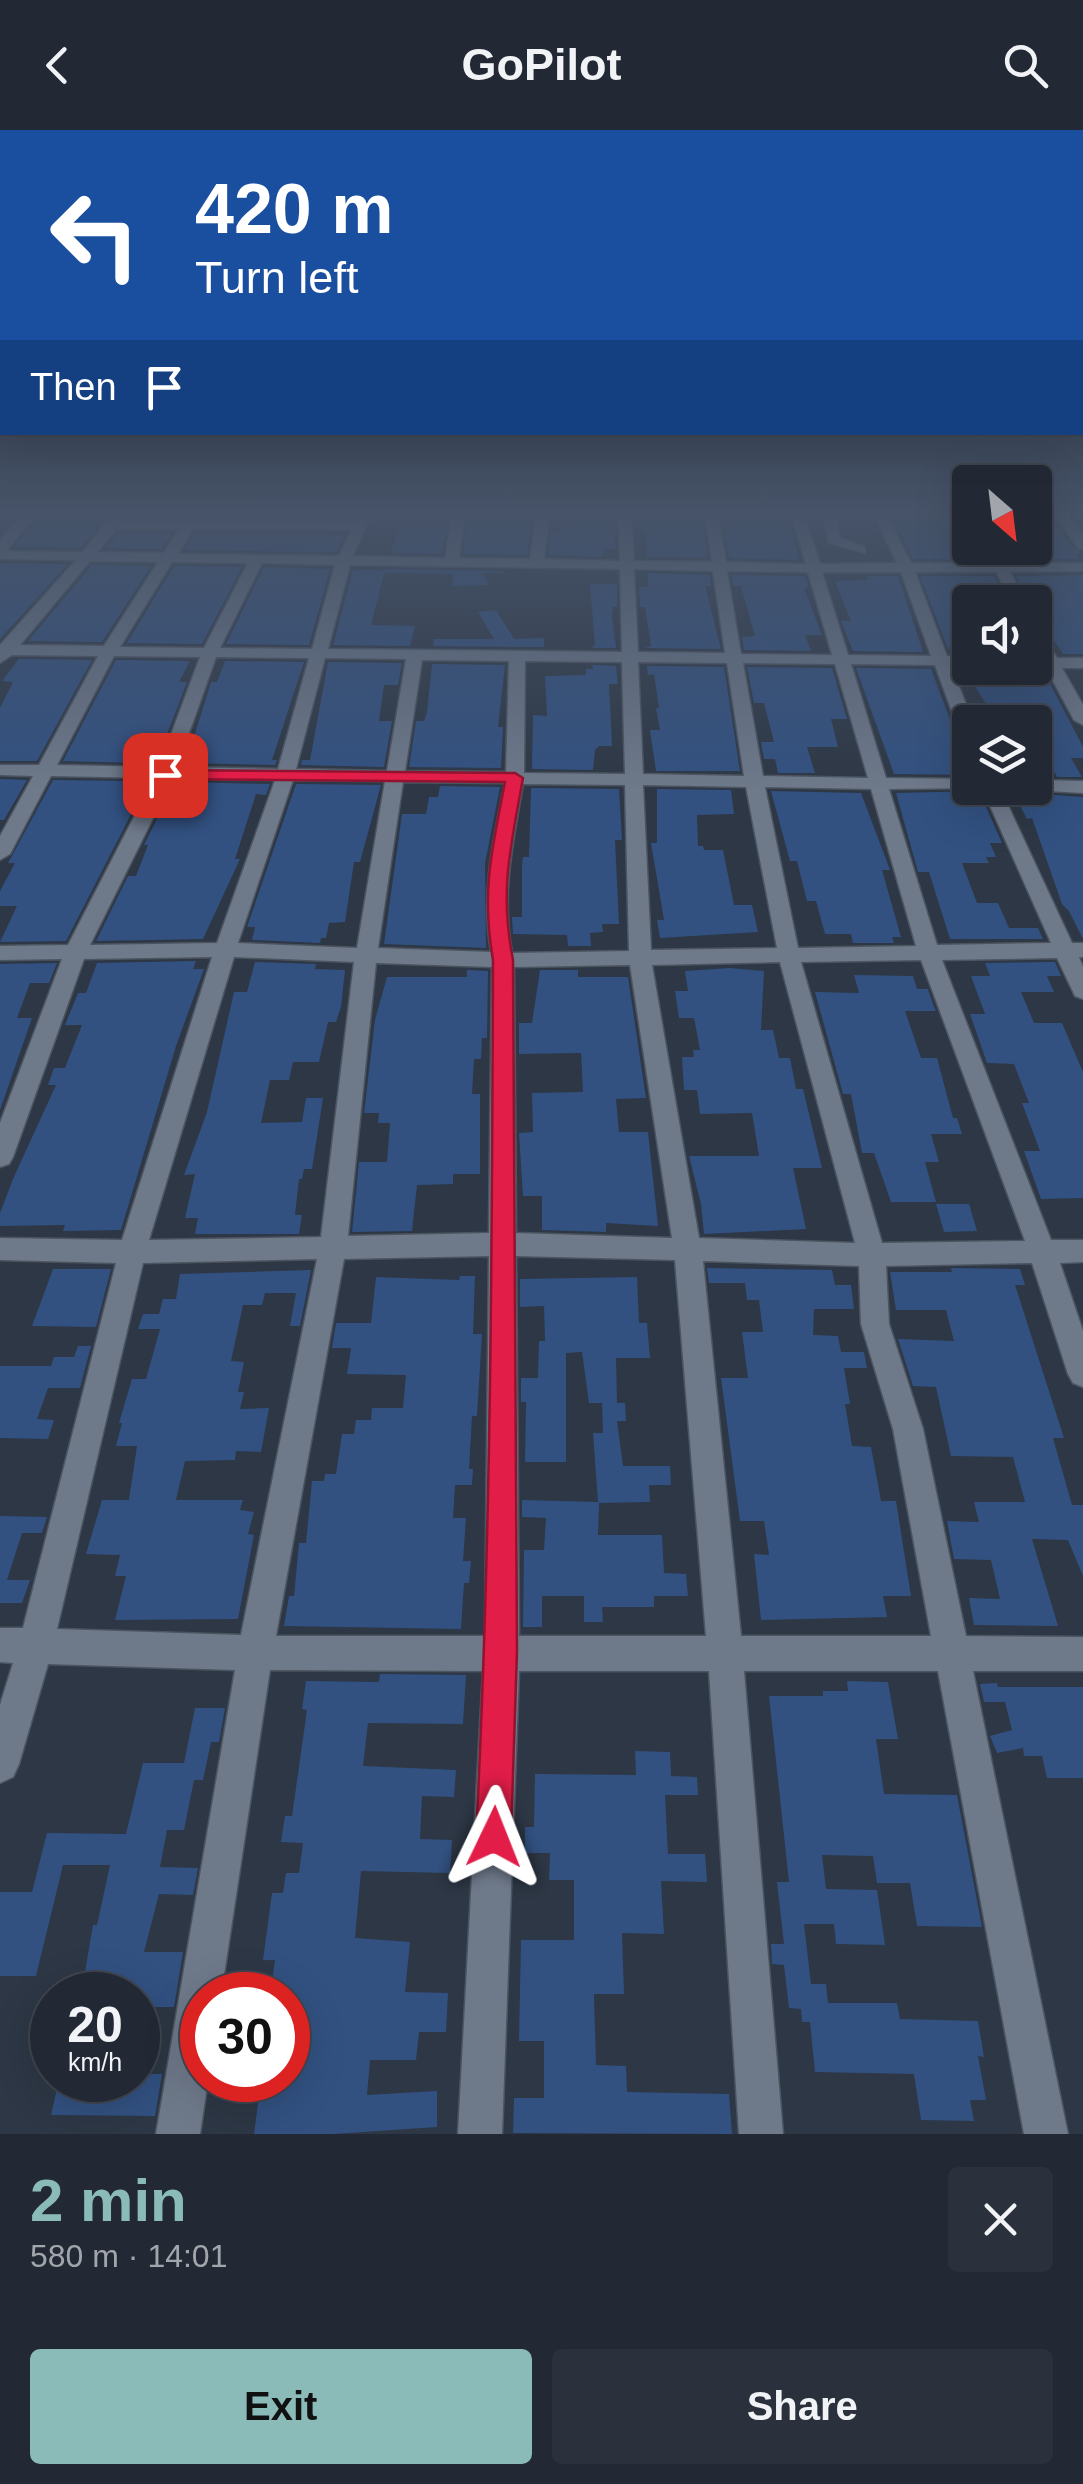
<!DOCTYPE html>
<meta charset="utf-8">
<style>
:root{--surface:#222934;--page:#2a313c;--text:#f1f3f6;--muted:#a2a6ac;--line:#3f454f;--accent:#8bbbb9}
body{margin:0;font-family:Helvetica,sans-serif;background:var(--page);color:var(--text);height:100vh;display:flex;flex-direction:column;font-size:38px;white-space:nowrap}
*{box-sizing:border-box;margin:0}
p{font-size:32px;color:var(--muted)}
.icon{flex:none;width:55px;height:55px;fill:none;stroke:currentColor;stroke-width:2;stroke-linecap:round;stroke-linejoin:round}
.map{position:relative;height:2004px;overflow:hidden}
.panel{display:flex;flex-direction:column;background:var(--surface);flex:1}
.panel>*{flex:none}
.hud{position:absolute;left:0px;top:0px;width:1085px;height:305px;box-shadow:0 10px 40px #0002,0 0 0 2px var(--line);background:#1a4fa0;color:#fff;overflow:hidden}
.needle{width:65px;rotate:152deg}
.buttons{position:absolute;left:952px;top:335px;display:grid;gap:20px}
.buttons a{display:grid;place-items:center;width:100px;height:100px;border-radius:10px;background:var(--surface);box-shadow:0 10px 40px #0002,0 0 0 2px var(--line);font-size:50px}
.speed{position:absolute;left:30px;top:1842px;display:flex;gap:20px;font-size:50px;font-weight:700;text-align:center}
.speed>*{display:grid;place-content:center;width:130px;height:130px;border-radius:50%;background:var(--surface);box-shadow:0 10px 40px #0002,0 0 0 2px var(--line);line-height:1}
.speed small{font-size:25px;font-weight:400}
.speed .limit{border:15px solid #d22;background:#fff;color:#111}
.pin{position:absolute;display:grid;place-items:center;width:85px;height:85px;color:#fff;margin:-42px;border-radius:20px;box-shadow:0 5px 15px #0006}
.me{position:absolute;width:110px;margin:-55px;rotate:2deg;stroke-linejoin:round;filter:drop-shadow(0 0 8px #0008)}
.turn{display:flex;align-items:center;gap:35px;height:210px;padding:0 30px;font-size:45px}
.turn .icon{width:130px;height:130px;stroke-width:2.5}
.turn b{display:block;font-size:70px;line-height:85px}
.then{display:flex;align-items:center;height:95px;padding:0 30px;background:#0003;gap:20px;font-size:38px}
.round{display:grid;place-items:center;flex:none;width:105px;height:105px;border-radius:10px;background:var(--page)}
.head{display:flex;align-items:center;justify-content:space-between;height:170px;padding:0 30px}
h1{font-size:60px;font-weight:700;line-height:75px;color:var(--accent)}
.action{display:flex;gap:20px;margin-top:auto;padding:20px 30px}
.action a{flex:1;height:115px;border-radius:10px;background:var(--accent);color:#111;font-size:40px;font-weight:700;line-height:115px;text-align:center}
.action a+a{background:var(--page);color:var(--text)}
header{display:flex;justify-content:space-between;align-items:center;height:130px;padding:0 30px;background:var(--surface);font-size:45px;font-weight:700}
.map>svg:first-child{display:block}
.building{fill:#325181}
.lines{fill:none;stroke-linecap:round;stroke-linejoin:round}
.minor-casing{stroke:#4c5460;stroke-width:3}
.minor{fill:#6e798a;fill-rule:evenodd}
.route{fill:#e11d48;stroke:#92132f;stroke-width:2.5}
</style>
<header><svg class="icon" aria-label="back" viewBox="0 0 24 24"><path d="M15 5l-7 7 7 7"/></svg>GoPilot<svg class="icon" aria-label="search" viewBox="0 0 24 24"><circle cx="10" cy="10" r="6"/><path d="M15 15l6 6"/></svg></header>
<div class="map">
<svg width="1083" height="2004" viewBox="0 0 1083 2004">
<rect width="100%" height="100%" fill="#2d3745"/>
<g class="building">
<path d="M52 381H109L81 418 14 417 43 383Z"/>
<path d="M129 381H201L199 384 229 385 128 387Z"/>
<path d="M266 381H357L353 388H262Z"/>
<path d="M468 381 533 382 527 425 463 424Z"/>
<path d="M564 381H614L615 419H605L602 427 548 425 551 402H563Z"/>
<path d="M671 381H701L708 428 647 427 645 400H636L635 382Z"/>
<path d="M721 381H729L732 392H770L768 381H787L799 430 729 428Z"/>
<path d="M911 381H961L970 397V418H980L986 429H913L891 385H913Z"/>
<path d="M1035 381H1042L1075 420 1083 422 1076 424 1079 429H1008L1002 418H1040L1035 409Z"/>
<path d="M429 396 446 397 442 424 391 423 398 399Z"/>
<path d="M119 403H172L162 419 105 418Z"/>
<path d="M195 403 345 404 337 422 185 420Z"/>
<path d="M0 433 68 434 0 509Z"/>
<path d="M92 435 151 436 102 512 28 511Z"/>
<path d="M174 436 242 437 202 514 127 513Z"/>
<path d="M264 437 330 439 309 515 226 514Z"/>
<path d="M386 439 503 441V443H483L489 455 452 456 454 444 384 443Z"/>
<path d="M353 440H385L371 495 415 496 410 516 333 515Z"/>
<path d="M648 443 710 445 711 456H705L721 519 644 518 651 516 645 477H640L639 457H648Z"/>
<path d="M731 445 805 446 809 457 804 458 822 505H805L811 521 744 520 742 507 755 506 741 456H733Z"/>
<path d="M1083 445V524H1063L1039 488H1035V472H1030L1016 446Z"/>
<path d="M866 446H898L923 522 853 521 841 491H851L835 451 868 450Z"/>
<path d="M920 446H994L1008 472H970V522H957L948 519Z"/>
<path d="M590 454H617V477H613L612 485 616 518H591L595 515Z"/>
<path d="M496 480 514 509 544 508V517L433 516 434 509H494L478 482Z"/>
<path d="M19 529 92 530 37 631H0V578L13 552 2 551Z"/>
<path d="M116 530 190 531 179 552H187L164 612 154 616 150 627 139 628 137 633 63 631Z"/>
<path d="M225 531 304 532 272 630H277L275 635 186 633 211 552H217Z"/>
<path d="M328 532 402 533 398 555H384L379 591H392L384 637 301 635 302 630H310Z"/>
<path d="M432 534 505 535 498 597H503L501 638 409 637 416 591H424L427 582Z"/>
<path d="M592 535 616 536 618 554H609L612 616H599L595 620 593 640 532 639 533 585 547 586 545 546 586 545V539H593Z"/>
<path d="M647 536 724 537 740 641H656L650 600H660L656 578H659L654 544 648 545Z"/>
<path d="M747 537 832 538 847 589H831L838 617H807L815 643H778L775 629H764L761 612H774L764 573H754Z"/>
<path d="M856 538 931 539 957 608 970 622V645L894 644Z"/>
<path d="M973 538H1031L1044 542 1083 617V628H1071L1082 647H1057L1046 627H1035V592H997L965 540Z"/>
<path d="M0 649 27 650 4 690H0Z"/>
<path d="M53 650 130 651 126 667H140L66 811 0 812 17 776H0V761L15 733H8Z"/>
<path d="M175 652 270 654 266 665 256 664 235 729H240L203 809 96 811 128 746H136L148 715H144Z"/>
<path d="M296 654 381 655 360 732H354L345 792 329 793 326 808H321L320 813 252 810 255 797H247Z"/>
<path d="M440 656 500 657 485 733 486 818 384 814 402 684H426L429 667H438Z"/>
<path d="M531 658 619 659 622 710H615L619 794H602L603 802 590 803 591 816H568L567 805 513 804 512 787H522V735L523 727H529Z"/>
<path d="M657 659 731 660 734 684 697 685 698 716H703L704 720H723L734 775H752L758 802 660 808 657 790H664L651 713H657Z"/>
<path d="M771 661 861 663 890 740H882L901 807H892L894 813H853L851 804H825L816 771H807L797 731H790Z"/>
<path d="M979 661 1002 713H990L996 727H986L989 733H962L977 773H998L1009 798H1038L1043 809H950L929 742H918L896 663Z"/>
<path d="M1013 662 1083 667V809L1069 781 1062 774 1032 688 1027 689Z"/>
<path d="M196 831 193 839H204L176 916 121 1100 63 1101 65 1095 0 1096V1083L13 1049 56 955H48L54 938H65L82 895H65L78 863H86L97 833Z"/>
<path d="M255 832 316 834 315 839 345 840 341 877 336 892H328L319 932H293L289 950H270L261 993 302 992 306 968H323L312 1039H304L302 1049H299L295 1085H302L299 1104H195L198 1088H185L195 1044 184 1045 207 982 234 862H247Z"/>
<path d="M1055 832 1061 846H1047L1054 862H1021L1034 893H1062L1083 942V1068L1041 1069 1024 1021H1040L1022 973H1029L1014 934 987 933 970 884H985L971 846H990L985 833Z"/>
<path d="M57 833 49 853H30L17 888H32L0 980V834Z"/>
<path d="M730 838 764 841 761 900H773L779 928H790L796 959H803L822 1038H793L806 1099 704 1104 701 1074 689 1026H759L752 983 700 984 697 960H684L682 927H694L693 920H700L694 888H679L675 861H688L685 841Z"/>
<path d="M467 840 488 841 487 908H482L481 929H474L472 964H480V1044H453V1054L417 1055 412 1101 352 1102 359 1032H387L390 993H378L379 983H364L375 890 387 847H467Z"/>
<path d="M540 840H578V847H628L646 968 616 969 619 1002H648L658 1096 606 1093V1102L542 1100V1066H523L519 1003 533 1002 532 963 583 962 581 923 519 924V893H532Z"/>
<path d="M854 845 913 846 917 859H928L934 877 936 881H905L921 928H937L953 988H957L962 1004H931L939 1032H925L936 1072H891L874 1023H862L851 964H843L815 862 859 863Z"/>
<path d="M936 1074H969L977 1101 944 1102Z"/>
<path d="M707 1138 832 1140 835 1155H851L854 1179H814L813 1205 838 1206 841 1222H864L867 1238H844L850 1274H845L852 1316 871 1317 881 1371H896L911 1466H883L887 1487 761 1490 754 1424 769 1425 764 1391H740L721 1248H748L742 1202H763L759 1170H747L745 1153H709Z"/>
<path d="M951 1138 1020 1139 1025 1155H1015L1064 1308H1053L1072 1375H1083V1446L1068 1410 1032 1409 1058 1496 974 1495 969 1468 1000 1469 991 1430 954 1429 947 1391 979 1392 974 1372H1025L1013 1327 951 1326 936 1257 913 1256 898 1209 954 1211 946 1180H896L890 1142H952Z"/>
<path d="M53 1139H111L96 1197 32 1196Z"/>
<path d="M311 1140 300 1196H290L296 1163H265L262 1175H243L231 1231 244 1232 238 1262H244L240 1279 269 1278 261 1322 236 1321 235 1330 185 1331 176 1370H243L240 1380 254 1382 248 1404 254 1405 238 1489 115 1490 126 1446H115L120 1425 86 1424 102 1370H129L137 1316H116L122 1293H119L132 1249H146L160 1199H138L143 1184H159L163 1169H176L180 1144Z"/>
<path d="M460 1146H475L473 1204H482L477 1286H472L469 1339H473L472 1355H455L453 1388H466L463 1431H471L469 1453H464L461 1499 284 1496 289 1466H294L299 1413H306L312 1351H324L325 1344H336L342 1304H354L356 1290H371L372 1278H403L406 1245 347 1244 351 1218H332L336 1193H371L376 1147 459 1150Z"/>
<path d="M637 1147 639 1193H647L650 1228H616L617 1273H625L626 1291H617L623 1336H670L671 1355H649L650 1372 599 1373 598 1405H662L664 1443 686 1444 688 1466H654V1477H602L603 1492H584V1466H542V1497H523L524 1420H544L546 1388 522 1387V1370L598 1372 593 1303H603L602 1273H589L582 1222 566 1223V1332H525L526 1272H521V1248H538L539 1211H545L544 1176 520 1177V1149Z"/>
<path d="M78 1216H91L80 1258H48L37 1289 54 1290 48 1309 0 1308V1236H51L54 1227H74Z"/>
<path d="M0 1386 47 1387 42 1403H22L7 1450H30L22 1473H0Z"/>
<path d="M380 1544 466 1545 463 1594 368 1593 363 1636 456 1640 454 1667 422 1666 420 1709 452 1710 450 1743 361 1741 355 1808 410 1812 405 1862 448 1863 446 1902H419L416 1930H370L367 1965 437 1961V1997L333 2004H254L259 1966 276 1967 279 1950H288V1934H300L304 1901H288V1865H270L275 1830H263L272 1763H283L286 1743H299L303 1713 281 1712 285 1686H292L307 1580 302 1579 306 1551 379 1552Z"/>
<path d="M847 1551 888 1552 898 1609H876L884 1664 957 1665 982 1797 917 1796 910 1753H877L873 1726 822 1725 826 1759 877 1760 885 1815 836 1814 834 1794H804L811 1854H826L828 1873H897L900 1889 978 1891 984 1927 978 1926 986 1970H970L974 1991 921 1990 914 1944 815 1942 810 1892H802L801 1879 789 1878 784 1835 772 1834 771 1814H784L777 1752H789L769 1566H823V1561H848Z"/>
<path d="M997 1553 998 1557H1083V1648H1047L1042 1626H1024L1023 1618 997 1623 990 1606 1012 1600 1005 1572H984L980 1554Z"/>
<path d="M195 1578H225L219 1612H211L203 1650H194L184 1700H167L160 1737 198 1738 193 1765 159 1764 144 1822H183L174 1877H138V1865H81L93 1795H97L110 1735H63L36 1846H0V1762H32L47 1703 126 1704 143 1633H184Z"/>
<path d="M635 1621 670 1622 671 1646 697 1647 698 1665H665L668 1724H705L707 1752 661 1751 664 1804 622 1803 624 1864H594L596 1935 626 1936 627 1962 729 1964 732 2004 513 2003 514 1968H544V1911H519L521 1810H574V1750H549L550 1723H525V1697H534L535 1644 636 1645Z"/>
<path d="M138 1944H162L155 1986 51 1985 59 1950H138Z"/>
</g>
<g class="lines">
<g class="minor-casing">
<g id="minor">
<path d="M26 381H40L6 421 83 422 114 381H126L122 391 355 392 361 381H373L353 426 445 428 452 381H465L459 428 530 429 537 381H550L544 429 620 431 618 381H631L634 431 712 432 704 381H717L726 432 806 434 790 381H803L820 434 897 433 872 381H885L911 433H992L984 418H998L1006 433H1083V441L1010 442 1026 472H1012L996 442H915L947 526H970V536H951L973 592H970V612L961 607 935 535 851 534 886 648 970 649V658H977L889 659 937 815 1051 813 982 658H1000L1072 813H1083V827H1079L1083 837V869L1075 866 1057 828 942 830 1051 1110H1083V1132L1060 1133 1083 1201V1257L1073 1253 1068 1244 1032 1133 886 1136 889 1194 923 1299 966 1506 1083 1507V1541H973L1068 2004H1024L938 1541H744L783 2004H739L709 1541H519L502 2004H458L483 1541 270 1540 221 1865H202V1950H208L200 2004H156L235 1540 48 1534 19 1634 13 1647 0 1653V1575L13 1533 0 1532V1498H23L116 1133 0 1130V1108L122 1110 212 827 84 829 13 1027 9 1034 0 1037V993L62 829 0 830V816L68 815 154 648 51 646 10 724 0 730V706L33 646 0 645V635H39L98 526 12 525 0 533V515L76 430 0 429V410ZM117 399H179L164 423 97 422ZM193 399 351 400 339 426 178 424ZM90 431 158 432 104 516 20 515ZM172 432 248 433 204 518 120 517ZM262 433 335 435 312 519 220 518ZM350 435 620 439 622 522 328 519ZM634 439 713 441 725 523 638 522ZM727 441 808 442 832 525 741 524ZM822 442H901L931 526 848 525ZM114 526 200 527 159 637 57 635ZM216 527 309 528 278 639 177 637ZM325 528 406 529 387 641 296 639ZM422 530 509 531 506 642 405 641ZM525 531 622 532 625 644 524 643ZM638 532 727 533 744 646 643 644ZM743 533 835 534 868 648 763 646ZM173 648 275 650 217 813 90 815ZM293 650 385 651 357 818 238 813ZM403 652 505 653C493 712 481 763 491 822L378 818ZM523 654 625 655 629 821 512 823C501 763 513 712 523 654ZM643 655 746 657 777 818 651 820ZM765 657 871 659 916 816 798 818ZM234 827 354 832 321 1107 149 1110ZM921 830 1025 1111 882 1113 801 832ZM780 832 855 1113 699 1108 652 835ZM376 833 492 837 489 1103 348 1106ZM630 835 672 1108 516 1103 514 837ZM489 1126 485 1506H276L344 1129ZM516 1126 675 1130 706 1506H519ZM317 1129 241 1505 57 1499 143 1133ZM703 1131 859 1136 861 1194 893 1299 931 1506H741Z"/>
<path d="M829 381H841L838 393 840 408 865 417V423L829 413 824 393Z"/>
<path d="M1052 381H1065L1083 405V419L1078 418Z"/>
<path d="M1035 498 1040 500 1057 528H1083V538H1062L1083 575V595L1074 590 1046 538 1035 537V529L1041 528 1035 517Z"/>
<path d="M1035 650 1083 651V663L1028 660 1035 658Z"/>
</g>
</g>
<use href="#minor" class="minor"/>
</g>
<linearGradient id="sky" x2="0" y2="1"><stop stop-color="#191e26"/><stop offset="0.58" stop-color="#465368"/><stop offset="1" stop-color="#465368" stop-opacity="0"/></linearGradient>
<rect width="1083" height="661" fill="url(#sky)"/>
<path class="route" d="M165 640 515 643 523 648C511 716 499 760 513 830L517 1521 511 1707 506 1719 494 1724 481 1719 476 1707C491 1415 492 1122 493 830 481 761 492 720 505 652L159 649 157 645Z"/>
</svg>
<div class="buttons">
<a><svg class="needle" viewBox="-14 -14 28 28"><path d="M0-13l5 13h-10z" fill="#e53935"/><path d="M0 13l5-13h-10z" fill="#a2a6ac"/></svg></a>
<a><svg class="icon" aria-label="sound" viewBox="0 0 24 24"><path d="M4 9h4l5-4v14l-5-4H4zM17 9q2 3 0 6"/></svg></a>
<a><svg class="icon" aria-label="layers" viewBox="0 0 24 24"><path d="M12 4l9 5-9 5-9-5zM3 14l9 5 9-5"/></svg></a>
</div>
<div class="speed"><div>20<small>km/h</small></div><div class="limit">30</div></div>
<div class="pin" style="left:165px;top:645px;background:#d93025"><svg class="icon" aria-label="arrive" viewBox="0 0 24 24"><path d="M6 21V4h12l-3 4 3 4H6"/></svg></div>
<svg class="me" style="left:494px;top:1707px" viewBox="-20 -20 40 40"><path d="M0-17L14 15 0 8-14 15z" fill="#e11d48" stroke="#fff" stroke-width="4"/></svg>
<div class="hud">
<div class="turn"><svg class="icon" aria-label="left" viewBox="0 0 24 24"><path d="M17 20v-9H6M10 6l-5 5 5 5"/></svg><div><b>420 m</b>Turn left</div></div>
<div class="then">Then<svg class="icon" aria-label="arrive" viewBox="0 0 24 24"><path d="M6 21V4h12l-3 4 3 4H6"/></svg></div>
</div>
</div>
<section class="panel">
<div class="head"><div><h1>2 min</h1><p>580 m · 14:01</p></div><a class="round"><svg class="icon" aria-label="close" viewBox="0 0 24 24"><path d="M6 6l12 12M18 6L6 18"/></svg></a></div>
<div class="action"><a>Exit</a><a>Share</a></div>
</section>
